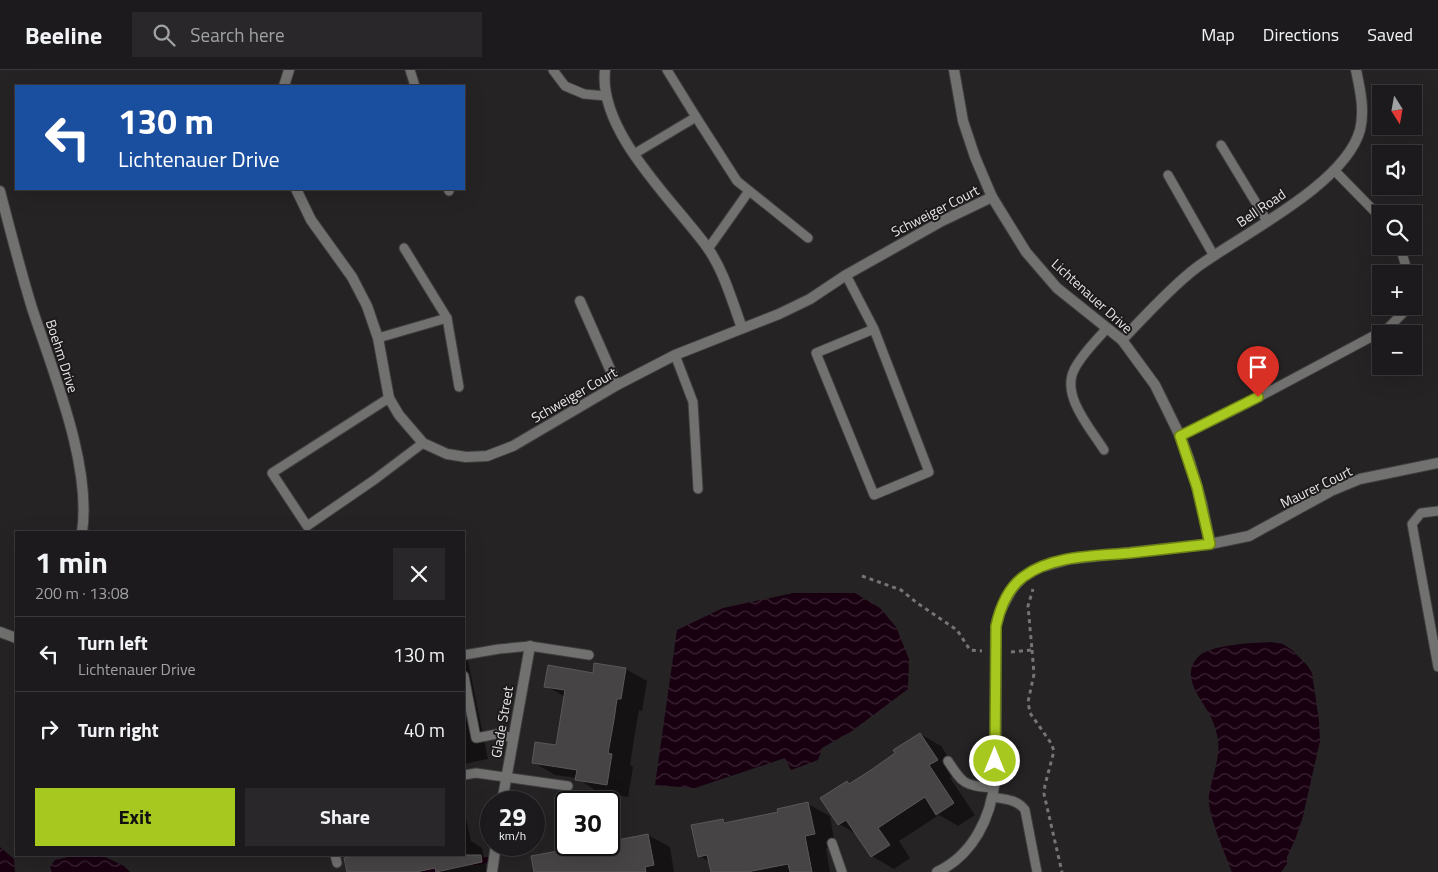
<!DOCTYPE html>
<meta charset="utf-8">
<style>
:root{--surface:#1c1a1c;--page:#292729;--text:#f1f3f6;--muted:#a0a1a3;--line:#3a383b;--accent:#a7c81f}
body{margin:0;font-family:"Titillium Web",sans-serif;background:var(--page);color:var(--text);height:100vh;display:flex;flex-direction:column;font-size:19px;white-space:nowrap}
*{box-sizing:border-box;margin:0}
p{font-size:16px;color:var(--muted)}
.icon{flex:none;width:28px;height:28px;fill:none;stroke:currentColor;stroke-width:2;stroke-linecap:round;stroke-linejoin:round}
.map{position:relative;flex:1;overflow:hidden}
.details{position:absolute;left:15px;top:461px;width:450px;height:325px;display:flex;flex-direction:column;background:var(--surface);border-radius:0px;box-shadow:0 5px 20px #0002,0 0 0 1px var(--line)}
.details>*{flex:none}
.guide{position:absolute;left:15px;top:15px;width:450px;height:105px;border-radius:0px;box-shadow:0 5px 20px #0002,0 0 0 1px var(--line);background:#1a4fa0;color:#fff;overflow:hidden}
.needle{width:32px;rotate:169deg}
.tools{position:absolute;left:1372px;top:15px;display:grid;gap:10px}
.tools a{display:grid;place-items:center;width:50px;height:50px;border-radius:0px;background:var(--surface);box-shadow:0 5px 20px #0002,0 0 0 1px var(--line);font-size:25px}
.speed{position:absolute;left:480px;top:721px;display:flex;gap:10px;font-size:25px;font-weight:700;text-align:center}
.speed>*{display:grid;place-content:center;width:65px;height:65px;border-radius:50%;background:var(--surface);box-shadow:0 5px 20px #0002,0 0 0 1px var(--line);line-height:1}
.speed small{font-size:12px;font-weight:400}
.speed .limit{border:2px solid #111;border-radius:8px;background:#fff;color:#111}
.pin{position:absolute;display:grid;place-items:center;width:42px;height:42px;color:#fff;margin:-51px -21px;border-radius:50% 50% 50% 0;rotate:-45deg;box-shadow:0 0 5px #0007}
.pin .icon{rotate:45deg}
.me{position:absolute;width:55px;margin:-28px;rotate:0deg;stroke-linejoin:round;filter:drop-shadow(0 0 4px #0008)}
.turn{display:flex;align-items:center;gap:18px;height:105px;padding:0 20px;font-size:22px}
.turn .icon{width:65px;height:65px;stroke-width:2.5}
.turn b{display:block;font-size:35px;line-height:42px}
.round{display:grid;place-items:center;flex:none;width:52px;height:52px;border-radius:0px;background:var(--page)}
.summary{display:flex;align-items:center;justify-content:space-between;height:85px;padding:0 20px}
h1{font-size:30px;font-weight:700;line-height:38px}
.button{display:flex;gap:10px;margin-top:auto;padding:10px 20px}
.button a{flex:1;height:58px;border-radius:0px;background:var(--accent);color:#111;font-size:20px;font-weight:700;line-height:58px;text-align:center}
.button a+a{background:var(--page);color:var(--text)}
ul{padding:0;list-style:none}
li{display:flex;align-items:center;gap:15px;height:75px;padding:0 20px;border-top:1px solid var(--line)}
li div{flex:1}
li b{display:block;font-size:19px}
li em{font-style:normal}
header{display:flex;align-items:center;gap:30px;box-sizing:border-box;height:70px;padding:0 25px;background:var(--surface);border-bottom:1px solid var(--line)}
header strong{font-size:24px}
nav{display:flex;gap:28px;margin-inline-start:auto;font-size:18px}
.search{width:350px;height:45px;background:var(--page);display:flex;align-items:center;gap:12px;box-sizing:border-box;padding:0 18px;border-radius:0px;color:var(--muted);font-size:19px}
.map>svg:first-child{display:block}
.water{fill:url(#water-waves)}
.shadow{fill:#0007}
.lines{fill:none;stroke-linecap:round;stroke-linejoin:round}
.stream{stroke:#190011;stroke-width:6}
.building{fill:#474446;stroke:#5b585a}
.service-casing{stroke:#413e40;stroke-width:11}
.minor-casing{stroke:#413e40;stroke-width:12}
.path{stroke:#767475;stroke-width:3;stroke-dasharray:4 4;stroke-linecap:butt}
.service{stroke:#717170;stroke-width:9}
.minor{stroke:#717170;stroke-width:10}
.route-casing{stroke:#6d8214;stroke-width:12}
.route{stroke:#a7c81f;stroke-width:9}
.labels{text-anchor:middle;stroke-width:4;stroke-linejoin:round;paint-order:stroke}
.street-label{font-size:14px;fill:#e9e7e8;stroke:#1d1a1b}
</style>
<header>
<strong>Beeline</strong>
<div class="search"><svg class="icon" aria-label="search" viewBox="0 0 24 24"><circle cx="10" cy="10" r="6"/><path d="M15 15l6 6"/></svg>Search here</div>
<nav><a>Map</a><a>Directions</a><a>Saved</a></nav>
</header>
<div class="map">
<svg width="1438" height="802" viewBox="0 0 1438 802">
<defs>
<pattern id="water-waves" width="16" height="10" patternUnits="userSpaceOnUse" patternTransform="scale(1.25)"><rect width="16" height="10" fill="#190011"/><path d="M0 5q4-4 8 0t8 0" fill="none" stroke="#3a2534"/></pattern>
</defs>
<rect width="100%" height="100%" fill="#262325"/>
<g class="water">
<path d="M793 523H855L880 538 896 557 909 589 908 619 852 661 822 678 818 690 791 700 785 688 695 718 655 715 677 560 723 538Z"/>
<path d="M1271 572 1283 574 1292 580 1307 595 1312 603 1319 651 1320 671 1303 746 1295 770 1287 787V794L1281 802H1232C1226 786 1206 741 1209 725 1212 705 1222 686 1217 665 1215 656 1212 648 1207 640 1198 625 1182 606 1197 588 1209 574 1253 573 1271 572Z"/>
<path d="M0 777 14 789 15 802H0Z"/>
<path d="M76 785H101L124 796 130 802H52L50 797 55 790Z"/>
</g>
<g class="shadow">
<path d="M464 589 468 591 488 689 464 694Z"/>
<path d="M626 599 647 611 642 641 639 640 635 663 630 695 633 697 628 727 598 722 577 708 555 705 533 692 557 676 565 627 546 616 594 604Z"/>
<path d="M920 664 941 676 958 702 950 708 975 745 958 756 939 745 899 771 910 788 894 799 872 786 858 765 839 754 847 712 851 714 897 684Z"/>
<path d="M808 734 830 746 835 776 826 778 830 802H712L710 792 699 786 723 750 728 753 779 743Z"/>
<path d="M464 744H465L471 771 482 778 487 802H348L355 785H464Z"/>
<path d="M648 765 670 777 674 802H536L563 782 567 784 619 774Z"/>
</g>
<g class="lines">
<g class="stream">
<path d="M475 792 488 790"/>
<path d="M425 802 443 797"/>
</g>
</g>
<g class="building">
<path d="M594 593 626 598 621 629H617L614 650 608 683 612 684 607 715 575 710 577 700 532 693 535 672 556 675 565 620 544 617 548 595 593 603Z"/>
<path d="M920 663 938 690 929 695 954 733 936 745 925 727 893 748 878 758 890 775 871 787 846 750 838 755 820 728 847 711 849 714 871 700 895 683 893 680Z"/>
<path d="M808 732 815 764 805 766 812 802H790L788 794 747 802H711L707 785 698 787 691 755 723 749 724 753 778 742 777 739Z"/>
<path d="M648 764 654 795 645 797 646 802H534L531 786 563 780V784L618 773 617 770Z"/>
<path d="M359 785H481L482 792 436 802 435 798 416 802H347L344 788Z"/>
</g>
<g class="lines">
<g class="service-casing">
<g id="service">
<path d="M410 0 415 16"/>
<path d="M553 0 565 16 584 24 606 26"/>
<path d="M696 47 737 111 808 168"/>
<path d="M1221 75 1267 151"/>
<path d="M634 84 696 47 667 0"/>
<path d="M1335 101 1381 148"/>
<path d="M1168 105 1214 186"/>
<path d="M448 119 449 121"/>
<path d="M1400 176 1408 204"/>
<path d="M708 179 749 121"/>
<path d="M846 205 874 259 929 402 874 425 816 283 874 259"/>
<path d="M447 248 459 317"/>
<path d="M378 268 447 248 404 178"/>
<path d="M675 285 693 332 698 419"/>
<path d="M389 328 272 403 307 456 374 410 423 373"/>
<path d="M1180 366 1242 336 1388 258 1405 241 1406 236"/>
<path d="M1104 380C1091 359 1061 326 1074 300 1081 285 1096 271 1107 258"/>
<path d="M1438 441 1421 443 1412 454 1438 597"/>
<path d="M464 585 499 579 530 576 589 585"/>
<path d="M464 606 476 668 497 664 513 668"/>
<path d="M948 691C964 716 965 715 993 718"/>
<path d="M464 705 476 703 568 716"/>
<path d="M992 727C1004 729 1017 729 1025 740L1037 802"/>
<path d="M832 773 842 802"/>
<path d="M335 785 337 793"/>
</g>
</g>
<g class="minor-casing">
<g id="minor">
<path d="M605 0C598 62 673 130 707 177 724 201 732 231 742 258"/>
<path d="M954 0 963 51 975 87 992 127 1026 182 1057 218 1122 270 1155 315 1180 366 1189 389 1202 434 1210 474"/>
<path d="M284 16 289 0"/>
<path d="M296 119 311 150 352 207 367 236 378 268 389 328 399 345 423 373 447 384 466 387 487 386 513 376 617 315 675 285 779 244 810 229 846 205 942 151 992 127"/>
<path d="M0 121C10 160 20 199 32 238 53 302 92 396 82 462"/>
<path d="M580 231 617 315"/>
<path d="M1122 270C1144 247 1171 217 1196 198 1240 165 1345 115 1360 60 1365 40 1360 19 1356 0"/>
<path d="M0 562 16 568"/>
<path d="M502 732 530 576"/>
<path d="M492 802 496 775"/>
<path d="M937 802C973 785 991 748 995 709 997 690 996 668 996 648 996 618 996 587 996 556L1000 541 1012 519 1023 507 1038 498 1070 489 1210 474 1249 466 1331 421 1360 409 1438 393"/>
</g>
</g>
<g class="path">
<path d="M862 506 901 520 917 533 957 560 970 580 982 581"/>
<path d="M1032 580 1034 604 1028 632 1030 643 1051 673 1054 681 1045 715 1044 724 1062 802"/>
<path d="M1011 582 1032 580 1028 536 1033 519"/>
</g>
<use href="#service" class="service"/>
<use href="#minor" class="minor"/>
</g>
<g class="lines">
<g class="route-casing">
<path id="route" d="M995 691 996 556C1000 538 1007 519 1023 507 1052 485 1096 486 1130 483 1157 480 1184 477 1210 474L1197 417 1180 366 1258 327"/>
</g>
<use href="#route" class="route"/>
</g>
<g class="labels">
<g class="street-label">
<text transform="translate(1261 138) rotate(-34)" y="5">Bell Road</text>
<text transform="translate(935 141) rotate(-27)" y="5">Schweiger Court</text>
<text transform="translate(1092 226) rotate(42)" y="5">Lichtenauer Drive</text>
<text transform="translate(62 286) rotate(72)" y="5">Boehm Drive</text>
<text transform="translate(574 325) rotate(-30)" y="5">Schweiger Court</text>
<text transform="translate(1316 417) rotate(-26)" y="5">Maurer Court</text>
<text transform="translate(502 652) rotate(-80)" y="5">Glade Street</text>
</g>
</g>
</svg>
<div class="tools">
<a><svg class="needle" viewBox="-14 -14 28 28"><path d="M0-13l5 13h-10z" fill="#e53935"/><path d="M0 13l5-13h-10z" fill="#a0a1a3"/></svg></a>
<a><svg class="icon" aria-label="sound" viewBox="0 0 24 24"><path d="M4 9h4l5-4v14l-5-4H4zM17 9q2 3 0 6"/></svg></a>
<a><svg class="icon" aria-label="search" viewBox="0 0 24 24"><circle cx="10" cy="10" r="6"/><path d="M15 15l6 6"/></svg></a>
<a>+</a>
<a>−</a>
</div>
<div class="speed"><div>29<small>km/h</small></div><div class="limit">30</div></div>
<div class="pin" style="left:1258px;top:327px;background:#d93025"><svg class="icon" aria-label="arrive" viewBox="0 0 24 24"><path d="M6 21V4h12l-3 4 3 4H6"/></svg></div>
<svg class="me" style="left:995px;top:691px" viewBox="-20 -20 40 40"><circle r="17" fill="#a7c81f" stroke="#fff" stroke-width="3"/><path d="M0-11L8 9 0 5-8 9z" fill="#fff"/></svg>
<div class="guide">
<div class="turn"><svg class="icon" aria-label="left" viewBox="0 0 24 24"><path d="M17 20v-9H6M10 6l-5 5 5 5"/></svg><div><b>130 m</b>Lichtenauer Drive</div></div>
</div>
<section class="details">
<div class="summary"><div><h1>1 min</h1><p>200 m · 13:08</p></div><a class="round"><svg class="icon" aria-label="close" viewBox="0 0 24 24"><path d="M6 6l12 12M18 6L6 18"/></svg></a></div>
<ul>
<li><svg class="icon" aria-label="left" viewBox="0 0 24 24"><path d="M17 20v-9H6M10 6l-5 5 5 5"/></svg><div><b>Turn left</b><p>Lichtenauer Drive</p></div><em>130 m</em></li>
<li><svg class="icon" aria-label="right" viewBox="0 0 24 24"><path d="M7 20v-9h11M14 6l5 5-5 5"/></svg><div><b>Turn right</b></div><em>40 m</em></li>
</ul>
<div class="button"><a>Exit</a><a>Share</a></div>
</section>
</div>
